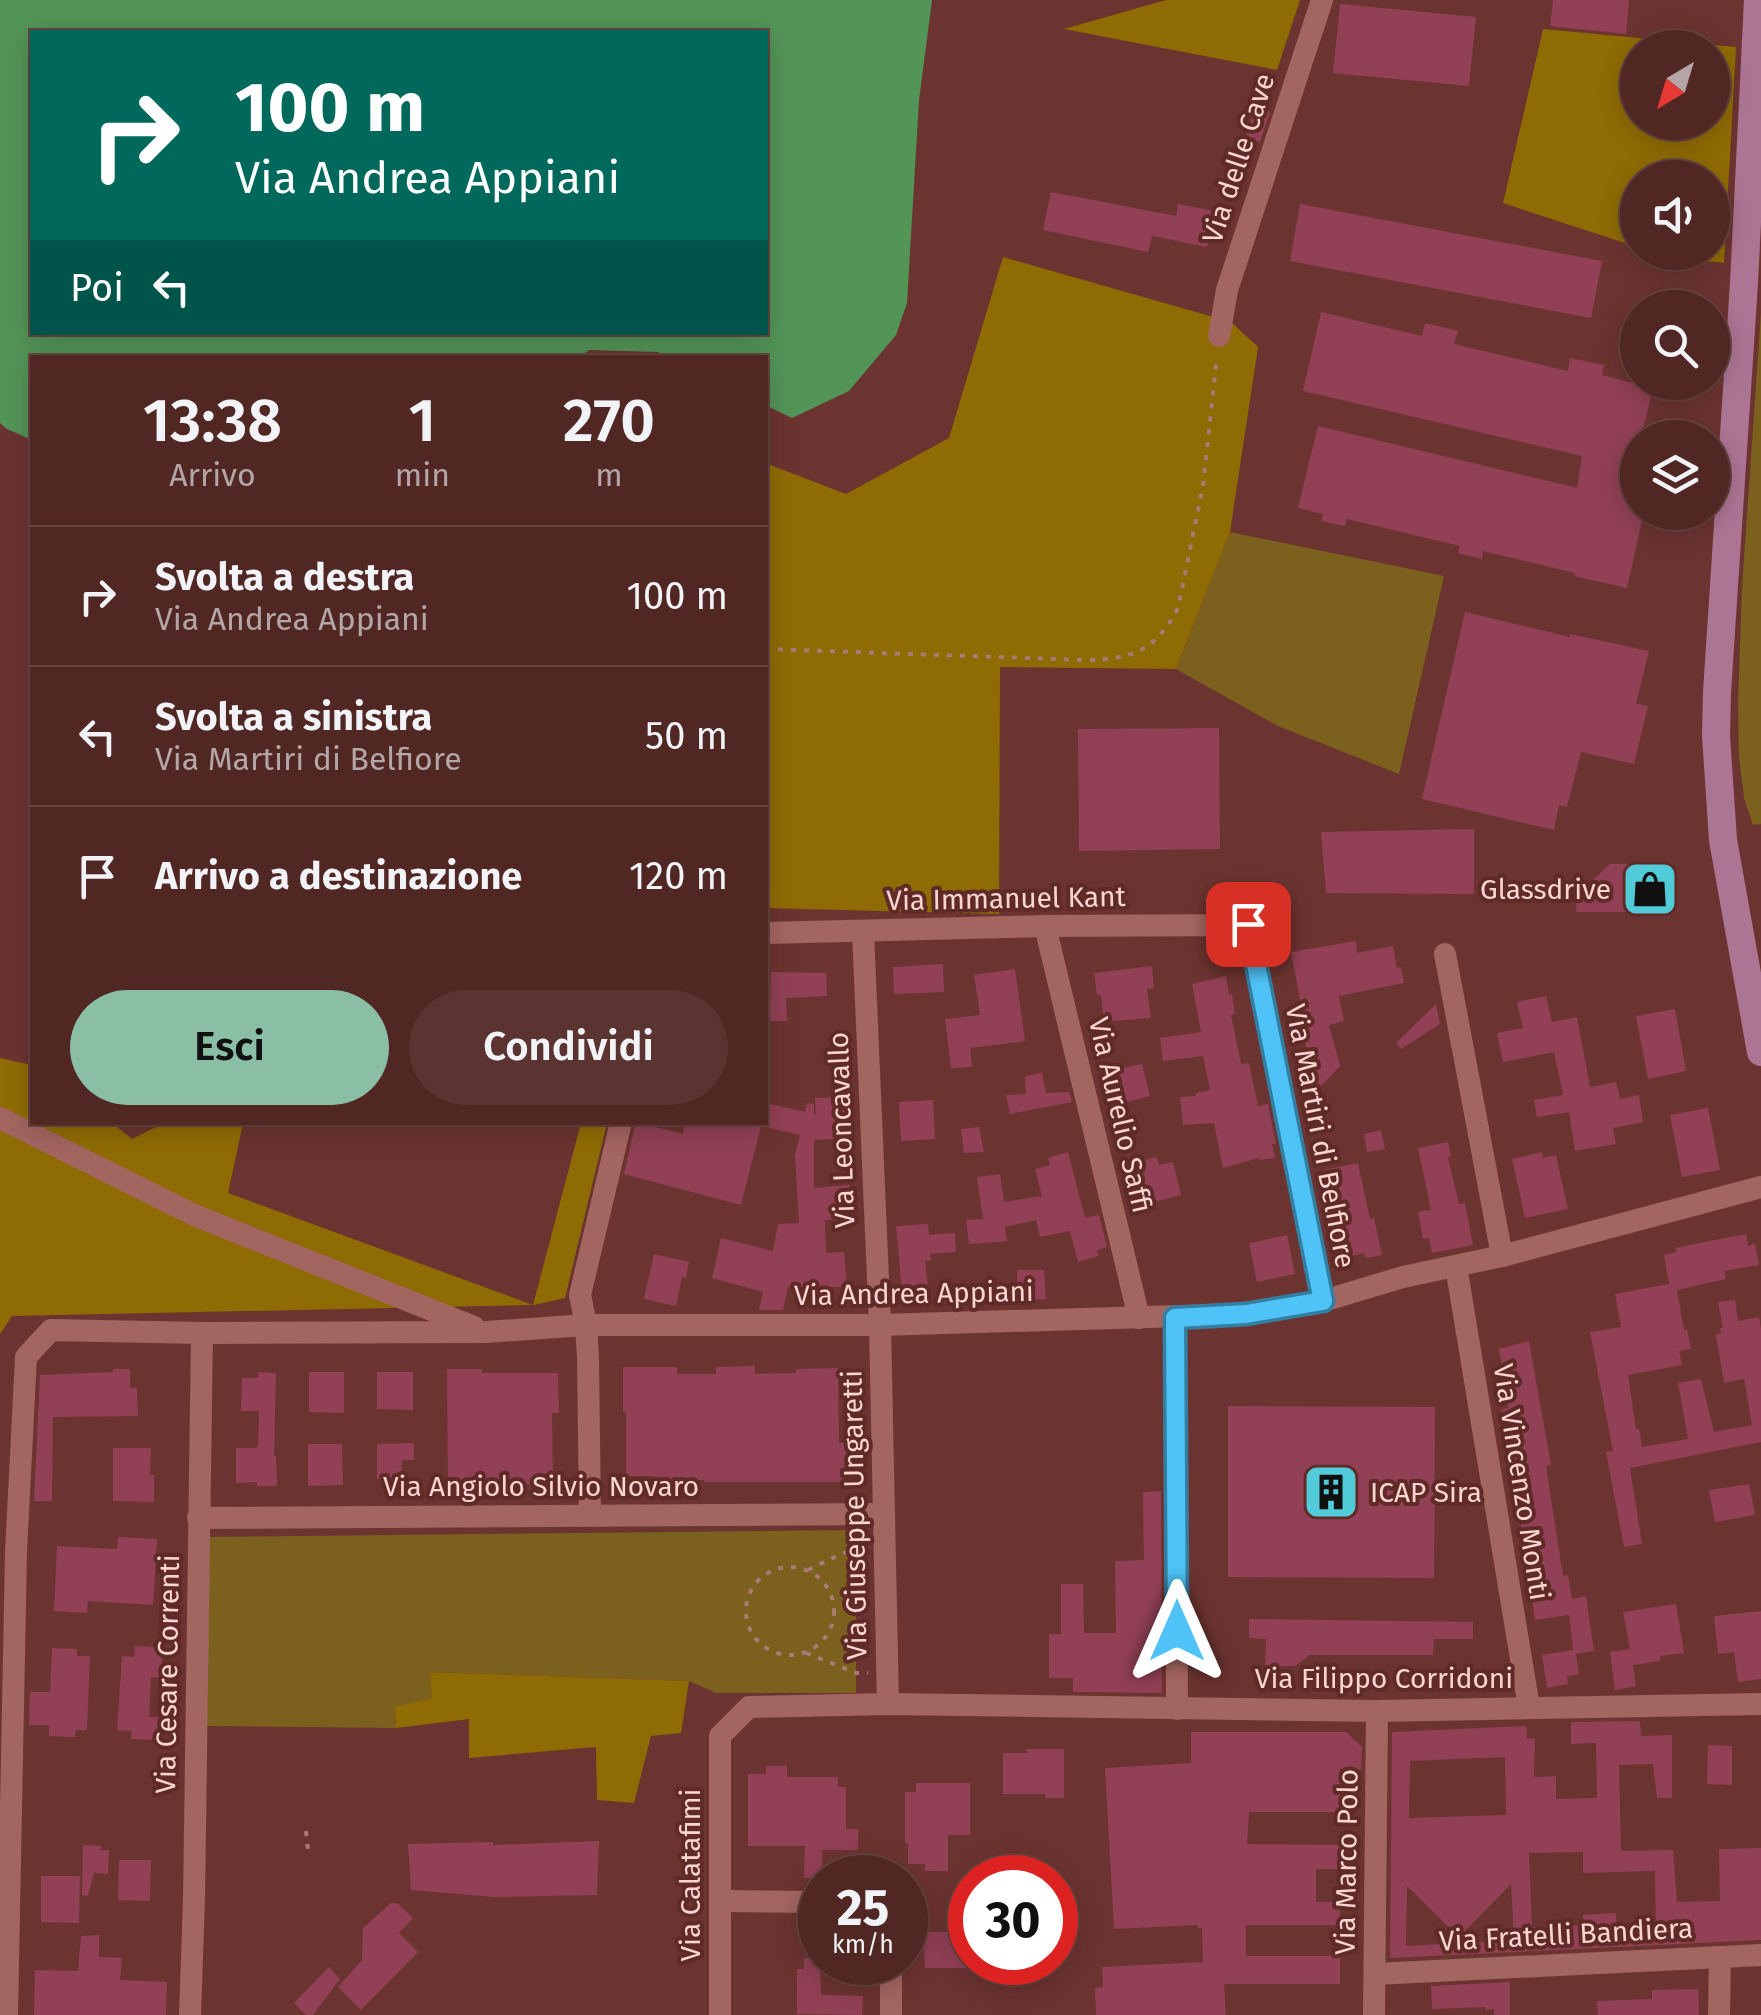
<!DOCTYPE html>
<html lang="it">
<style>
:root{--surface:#512724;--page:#5b3331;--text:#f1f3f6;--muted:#b4a5a6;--line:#674441;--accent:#8abfa5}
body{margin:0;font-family:"Fira Sans",sans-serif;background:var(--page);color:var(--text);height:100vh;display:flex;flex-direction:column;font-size:38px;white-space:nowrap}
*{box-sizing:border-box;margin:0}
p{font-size:32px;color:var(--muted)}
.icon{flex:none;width:55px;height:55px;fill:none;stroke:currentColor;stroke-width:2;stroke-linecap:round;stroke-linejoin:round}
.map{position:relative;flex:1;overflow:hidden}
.drawer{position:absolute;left:30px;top:355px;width:738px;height:770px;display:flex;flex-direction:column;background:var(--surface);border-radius:0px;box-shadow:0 5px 25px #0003,0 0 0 2px var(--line)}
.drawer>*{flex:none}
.hud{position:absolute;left:30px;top:30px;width:738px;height:305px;border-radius:0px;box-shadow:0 5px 25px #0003,0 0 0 2px var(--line);background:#00695c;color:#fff;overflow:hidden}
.needle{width:65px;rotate:218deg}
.buttons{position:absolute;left:1620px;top:30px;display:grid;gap:20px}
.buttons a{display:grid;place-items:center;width:110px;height:110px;border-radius:50%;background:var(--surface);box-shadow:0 5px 25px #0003,0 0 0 2px var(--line);font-size:50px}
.speed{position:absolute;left:798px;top:1855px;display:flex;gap:20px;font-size:50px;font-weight:700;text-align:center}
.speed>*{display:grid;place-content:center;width:130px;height:130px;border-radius:50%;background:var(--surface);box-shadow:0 5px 25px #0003,0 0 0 2px var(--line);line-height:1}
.speed small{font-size:25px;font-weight:400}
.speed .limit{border:15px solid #d22;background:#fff;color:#111}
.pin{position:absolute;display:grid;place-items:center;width:85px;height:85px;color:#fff;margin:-42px;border-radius:20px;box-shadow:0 5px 15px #0006}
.me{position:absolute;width:110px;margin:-55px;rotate:0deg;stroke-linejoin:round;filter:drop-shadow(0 0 8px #0008)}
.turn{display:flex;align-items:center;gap:35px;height:210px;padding:0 40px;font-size:45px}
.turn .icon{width:130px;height:130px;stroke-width:2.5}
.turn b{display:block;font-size:70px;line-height:85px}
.then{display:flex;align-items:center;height:95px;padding:0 40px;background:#0003;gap:20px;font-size:38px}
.eta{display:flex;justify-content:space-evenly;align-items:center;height:170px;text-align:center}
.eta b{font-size:60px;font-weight:600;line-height:70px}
.button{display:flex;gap:20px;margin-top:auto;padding:20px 40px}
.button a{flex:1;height:115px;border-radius:60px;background:var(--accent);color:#111;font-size:40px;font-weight:600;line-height:115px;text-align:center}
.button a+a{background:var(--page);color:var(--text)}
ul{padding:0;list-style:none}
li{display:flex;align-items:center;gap:30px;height:140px;padding:0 40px;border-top:2px solid var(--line)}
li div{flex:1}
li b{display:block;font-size:38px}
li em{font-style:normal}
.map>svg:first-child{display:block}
.green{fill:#7c601e}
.forest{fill:#8f6b03;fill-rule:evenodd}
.water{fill:#539457;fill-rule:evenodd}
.building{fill:#914055;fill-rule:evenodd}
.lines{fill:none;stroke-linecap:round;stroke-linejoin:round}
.path{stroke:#a97a76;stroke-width:4;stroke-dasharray:5 8;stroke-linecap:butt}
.minor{stroke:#a36560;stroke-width:22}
.major{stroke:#ad7594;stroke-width:28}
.route-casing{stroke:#337fa1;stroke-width:25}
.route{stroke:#4fc3f7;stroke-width:18}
.labels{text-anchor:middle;stroke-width:8;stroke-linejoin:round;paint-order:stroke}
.street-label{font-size:28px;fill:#fad6d2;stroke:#602a26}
.poi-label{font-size:28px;fill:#fad6d2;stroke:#602a26;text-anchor:end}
</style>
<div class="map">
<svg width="1761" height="2015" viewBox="0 0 1761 2015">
<rect width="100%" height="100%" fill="#6c3430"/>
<g class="green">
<path d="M1761 312V824L1753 825 1744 798 1739 757 1738 704 1742 587Z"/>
<path d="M1230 532 1444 576 1399 774 1278 726 1176 669Z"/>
<path d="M856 1530V1693H716L689 1681 430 1672 432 1698 395 1708 396 1728 207 1726 209 1537Z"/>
</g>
<g class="forest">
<path d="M1166 0H1300L1277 70 1064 29Z"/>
<path d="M1543 29 1736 47 1724 263 1668 257 1654 253 1712 252V178H1638L1637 247 1503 203ZM1638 48H1712V122H1638Z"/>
<path d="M1003 257 1231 322 1258 347 1230 532 1176 669 1000 667 999 914 765 908V463L846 494 949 438Z"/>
<path d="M0 1058 32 1065V1122L112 1123 132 1139 164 1123H243L228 1193 533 1305 581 1123H607L565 1298 534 1305 12 1316 0 1334Z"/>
<path d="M430 1672 689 1681 681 1733 651 1736 634 1803 597 1800 596 1747 469 1758V1719L396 1728 395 1707 432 1698Z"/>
</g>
<path class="water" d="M0 0H932L919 100 907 303 896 335 849 391 792 418 765 405V358H669L658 352 589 350 579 358H32V440L7 429 0 423ZM32 32H765V332H32Z"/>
<g class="building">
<path d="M1553 0H1629L1626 34 1550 26Z"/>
<path d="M1340 4 1476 17 1469 86 1333 73Z"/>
<path d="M1255 107 1270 112 1260 142 1246 137Z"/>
<path d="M1051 192 1176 216 1178 204 1214 211 1207 247 1152 236 1148 252 1043 230Z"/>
<path d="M1300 204 1602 261 1591 318 1290 261Z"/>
<path d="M1321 312 1422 336 1425 323 1458 331 1454 344 1568 371 1570 358 1604 365 1602 375 1653 388 1641 438H1638V453L1626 496 1638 499V512H1644L1627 588 1574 576 1575 573 1483 551 1482 559 1458 553 1460 546 1347 519 1345 526 1321 521 1323 514 1298 508 1318 426 1577 488 1582 456 1303 391Z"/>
<path d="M1465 612 1570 637V634L1649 651 1636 704 1648 706 1634 764 1581 752 1567 807 1559 805 1554 830 1422 799Z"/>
<path d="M1219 728 1220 849 1079 851 1078 729Z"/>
<path d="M1474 829V894L1326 893 1321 832Z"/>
<path d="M1610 864H1660L1668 912H1576L1577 895Z"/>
<path d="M1356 941 1357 953 1393 946 1397 968 1401 967 1404 983 1339 996 1344 1021 1329 1025 1340 1066 1322 1085 1307 1093 1299 1062 1309 1060 1298 1006 1301 1004 1291 952Z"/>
<path d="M943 964 944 992 894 994 893 967Z"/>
<path d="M1152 966 1154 988 1147 989 1151 1018 1104 1022 1101 995H1097L1094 973Z"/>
<path d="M1015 969 1025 1041 970 1048 972 1067 951 1068 945 1019 980 1015 974 975Z"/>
<path d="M771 972 826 973 827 996 786 998 787 1021H770Z"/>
<path d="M1226 976 1229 995 1232 994 1235 1013 1231 1015 1241 1064 1249 1063 1258 1106 1268 1104 1276 1144H1272L1275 1158 1259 1160V1158L1223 1168 1214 1123 1183 1125 1180 1097 1196 1096V1093L1210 1090 1203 1056 1163 1061 1160 1038 1201 1032 1192 984Z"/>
<path d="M1546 996 1552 1022 1577 1017 1590 1087 1616 1082 1620 1099 1639 1095 1643 1122 1613 1128 1616 1144 1575 1151 1569 1112 1537 1117 1534 1100 1563 1095 1554 1052 1503 1062 1497 1033 1523 1028 1517 1002Z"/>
<path d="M1436 1004 1440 1024 1401 1049 1396 1043Z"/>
<path d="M1675 1009 1686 1071 1648 1079 1636 1016Z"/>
<path d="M1142 1064 1150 1096 1112 1106 1103 1072Z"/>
<path d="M1042 1073 1046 1093 1069 1092 1072 1102 1010 1114 1006 1095 1026 1094 1025 1076Z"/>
<path d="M848 1097 850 1138 814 1140V1188L850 1185 852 1218 825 1220 826 1253 844 1252 847 1284H841V1287H788L783 1310H759L763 1292 712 1278 721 1238 773 1251 778 1224 799 1223 795 1155 800 1135 765 1127V1103L805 1112 807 1103 814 1104V1114L816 1115 815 1098Z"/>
<path d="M933 1100 935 1139 901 1141 899 1102Z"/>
<path d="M1708 1108 1720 1170 1682 1177 1670 1115Z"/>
<path d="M636 1122 683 1134 684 1122H762L741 1205 624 1174Z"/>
<path d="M979 1127 984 1152 964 1153 961 1129Z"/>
<path d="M1381 1130 1385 1149 1367 1152 1364 1134Z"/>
<path d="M1448 1142 1451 1156 1448 1157 1459 1204 1465 1203 1473 1245 1432 1253 1429 1238 1423 1239 1418 1212 1431 1210 1418 1148Z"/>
<path d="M1068 1152 1085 1218 1099 1215 1107 1247 1097 1250 1098 1256 1078 1262 1070 1231 1040 1237 1036 1220 1005 1227 1007 1241 969 1244 966 1220 983 1219 977 1177 1000 1174 1004 1202 1042 1196 1035 1169 1050 1165 1048 1158Z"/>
<path d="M1542 1152 1543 1158 1556 1155 1568 1209 1525 1218 1512 1159Z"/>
<path d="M1157 1157 1159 1165 1173 1162 1181 1195 1142 1205 1134 1162Z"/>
<path d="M1358 1163 1370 1219 1374 1218 1382 1255 1365 1258 1364 1253 1342 1258 1324 1170Z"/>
<path d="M928 1224 929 1235 955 1233 956 1252 930 1254 931 1260 925 1261 928 1286H919L920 1290 902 1292 896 1226Z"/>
<path d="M1746 1234 1748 1246 1755 1244 1759 1265 1724 1271 1726 1279 1677 1290 1684 1330 1687 1329 1691 1349 1679 1351 1682 1365 1628 1375 1636 1429H1639L1642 1447 1688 1439 1678 1383 1701 1379 1714 1432 1752 1425 1744 1379 1724 1383 1716 1335 1721 1333 1720 1328H1723L1718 1302 1735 1300 1738 1321 1759 1317 1761 1329V1442L1630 1468 1642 1544 1624 1547 1606 1452 1613 1451 1590 1332 1621 1327 1615 1294 1669 1284 1664 1255 1677 1252 1675 1248Z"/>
<path d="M1287 1235 1295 1274 1257 1282 1249 1243Z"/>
<path d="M654 1254 689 1262 686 1278 682 1277 676 1306 644 1299Z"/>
<path d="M1017 1270H1044L1046 1299 1018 1300Z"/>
<path d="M1529 1341 1551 1465 1546 1466 1563 1576 1568 1575 1572 1599 1586 1596 1594 1651 1576 1654 1579 1674 1567 1676 1568 1684 1547 1688 1542 1655 1573 1650 1569 1615 1535 1620 1520 1517H1523L1516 1473 1513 1474 1502 1409 1508 1408 1499 1349Z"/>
<path d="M755 1366V1374L796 1373V1369L838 1368 839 1443H848V1482H704V1480H653L654 1476H626V1412H623V1367H677V1374H716V1367Z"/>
<path d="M113 1369H130V1388H137L138 1416 53 1417 52 1501H34L40 1375 113 1372Z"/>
<path d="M447 1369H482V1373H558L559 1413H552L553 1484H448Z"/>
<path d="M258 1372 276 1373 274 1456H276L277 1486H257V1482L236 1483V1448H257L258 1444 259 1411H241L242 1378H258Z"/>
<path d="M309 1372H344V1413L309 1412Z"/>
<path d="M377 1372H413V1410L377 1409Z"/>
<path d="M1228 1406 1435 1407 1434 1578 1228 1577Z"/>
<path d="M414 1443V1460H402V1479H377V1444Z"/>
<path d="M308 1444H342L343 1485 308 1486Z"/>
<path d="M113 1448H151L150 1475H154V1502L113 1501Z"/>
<path d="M1749 1484 1755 1515 1715 1522 1709 1490Z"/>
<path d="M1161 1491 1162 1693 1073 1692V1678H1049V1634H1061V1584H1083L1084 1633H1116L1115 1561 1144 1560 1143 1492Z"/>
<path d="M118 1537 157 1539 153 1605 88 1601 87 1613 54 1611 57 1546 117 1549Z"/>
<path d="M1676 1604 1684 1653 1660 1656V1661L1633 1665 1636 1686 1615 1690 1610 1652 1630 1649 1623 1612Z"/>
<path d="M1761 1611V1679L1738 1682 1734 1652 1718 1654 1714 1616Z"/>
<path d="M1249 1619 1473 1622V1639H1434L1433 1655H1310L1295 1666H1265L1266 1639 1249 1638Z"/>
<path d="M135 1646 163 1648 161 1678 151 1677 149 1717H158L157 1740 131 1739 132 1731 117 1730 122 1656 134 1657Z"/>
<path d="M52 1648 77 1649V1656H90L87 1730H76L75 1737 49 1736V1725H29L30 1692H50Z"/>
<path d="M1640 1721 1641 1736 1672 1735V1798H1657L1653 1764 1619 1765 1621 1851 1673 1850 1677 1902 1720 1901 1719 1849 1761 1848V1940L1390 1958 1392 1732 1526 1726 1527 1738 1535 1739 1534 1777 1556 1776V1799L1597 1798 1596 1743 1571 1744V1722ZM1505 1757 1506 1815 1409 1818 1410 1761ZM1583 1852V1873L1655 1871 1656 1931 1617 1933 1616 1913 1583 1915V1925L1532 1927 1529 1853ZM1511 1884 1514 1940 1406 1946 1407 1886 1459 1937Z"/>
<path d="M1191 1732H1346L1362 1747 1361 1769H1340V1812H1249L1247 1844 1340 1845V1869H1316V1902H1340V1925H1246V1956H1340V1984H1224L1226 2015H1096L1095 1988 1103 1987 1102 1967 1203 1962 1202 1928H1198V1925L1114 1929 1105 1768 1191 1763Z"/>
<path d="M1708 1745 1732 1746V1785L1707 1784Z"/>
<path d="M1026 1749H1064V1798H1045V1794H1003V1753H1027Z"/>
<path d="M766 1766H787V1777H838V1787H846V1829H858V1850H822L823 1878H804L805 1846H748V1774H766Z"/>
<path d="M916 1783H970V1835H948V1871H925V1864H908V1843H905V1792H916Z"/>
<path d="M599 1841 597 1895 495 1897 411 1890 408 1844 493 1842V1845Z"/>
<path d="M83 1845 102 1846 100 1850H109L108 1874 94 1873 88 1896 82 1895Z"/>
<path d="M119 1860H151L150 1901 118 1900Z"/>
<path d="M41 1876H80L79 1923 41 1922Z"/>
<path d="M391 1903H397L413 1918 399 1933 418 1952 361 2010 338 1987 362 1960 363 1928Z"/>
<path d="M921 1932H967L970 1968H925L924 1950H921Z"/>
<path d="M99 1935V1957L122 1958 120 1980 167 1982 166 2015H34L35 1970 78 1971 81 1936Z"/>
<path d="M820 1957 821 1995 863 1996 862 2015 797 2014V1969H804V1958Z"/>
<path d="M329 1967 340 1979 313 2015H306L294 2003Z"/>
<path d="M1510 1982V2015H1494V2009L1485 2010V2007L1432 2009 1431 1986Z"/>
<path d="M1698 1989 1699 2015H1598L1597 2001 1652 1999V1990Z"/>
</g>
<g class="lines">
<g class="path">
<path d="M765 649 1087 660C1134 659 1156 650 1178 608L1203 486 1217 357"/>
<circle cx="790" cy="1611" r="44"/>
<path d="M808 1570 843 1553 864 1550"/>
<path d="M806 1653 856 1673H868"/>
<path d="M306 1831 308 1850"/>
</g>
<g class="minor">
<path d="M1219 336 1227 290 1322 0"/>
<path d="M1045 926 1139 1318"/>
<path d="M863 932 880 1325 888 1704"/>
<path d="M765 933 1045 926 1248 925 1323 1301"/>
<path d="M1445 954 1502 1256"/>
<path d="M0 1118 194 1215 474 1327"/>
<path d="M1456 1266 1529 1707"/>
<path d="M1175 1318 1177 1709"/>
<path d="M590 1516 588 1358 586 1325 580 1295 621 1122"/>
<path d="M198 1518 884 1514"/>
<path d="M721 1901 820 1902"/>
<path d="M1375 1974 1761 1955"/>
<path d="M7 2015 16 1552 26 1357 51 1330 202 1333 486 1332 586 1325H880L1246 1314 1323 1301 1403 1277 1502 1256 1761 1187"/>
<path d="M190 2015 194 1899 202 1333"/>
<path d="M720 2015V1736L749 1707 888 1704 1377 1711 1761 1704"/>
<path d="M891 2015V1962"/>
<path d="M1374 2015 1377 1711"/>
<path d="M1719 2015 1720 1957"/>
</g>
<path class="major" d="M1758 0 1744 283 1717 692 1716 736 1723 840 1761 1052"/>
</g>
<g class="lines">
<g class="route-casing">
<path id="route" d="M1177 1631 1175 1318 1246 1314 1323 1301 1248 924"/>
</g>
<use href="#route" class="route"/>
</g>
<defs>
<g id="shop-square" transform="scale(2.875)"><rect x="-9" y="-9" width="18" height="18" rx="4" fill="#52cbd9" stroke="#602a26"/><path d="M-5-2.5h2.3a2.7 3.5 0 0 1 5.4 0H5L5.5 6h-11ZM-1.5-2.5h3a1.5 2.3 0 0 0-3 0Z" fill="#111"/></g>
<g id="building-square" transform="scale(2.875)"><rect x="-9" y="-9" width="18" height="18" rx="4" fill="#52cbd9" stroke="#602a26"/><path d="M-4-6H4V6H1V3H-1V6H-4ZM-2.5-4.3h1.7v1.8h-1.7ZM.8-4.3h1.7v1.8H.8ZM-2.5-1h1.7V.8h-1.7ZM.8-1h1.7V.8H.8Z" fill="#111"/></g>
</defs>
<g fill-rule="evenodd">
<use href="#shop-square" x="1650" y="889"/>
<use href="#building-square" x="1331" y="1492"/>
</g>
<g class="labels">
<g class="street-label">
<text transform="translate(1238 158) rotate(-72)" y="10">Via delle Cave</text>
<text transform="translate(1006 898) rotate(-1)" y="10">Via Immanuel Kant</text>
<text transform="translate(1121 1115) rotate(77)" y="10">Via Aurelio Saffi</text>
<text transform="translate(841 1130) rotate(-92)" y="10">Via Leoncavallo</text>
<text transform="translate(1321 1136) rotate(79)" y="10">Via Martiri di Belfiore</text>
<text transform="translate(914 1293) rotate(-1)" y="10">Via Andrea Appiani</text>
<text transform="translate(1522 1482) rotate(81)" y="10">Via Vincenzo Monti</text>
<text x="541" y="1496">Via Angiolo Silvio Novaro</text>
<text transform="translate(854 1515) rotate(-91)" y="10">Via Giuseppe Ungaretti</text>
<text transform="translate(167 1674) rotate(-89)" y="10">Via Cesare Correnti</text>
<text x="1384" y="1688">Via Filippo Corridoni</text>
<text transform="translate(1346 1862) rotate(-89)" y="10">Via Marco Polo</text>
<text transform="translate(690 1875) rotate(-90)" y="10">Via Calatafimi</text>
<text transform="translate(1566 1934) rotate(-3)" y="10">Via Fratelli Bandiera</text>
</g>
<g class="poi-label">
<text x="1611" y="899">Glassdrive</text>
<text x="1370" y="1502" text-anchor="start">ICAP Sira</text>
</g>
</g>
</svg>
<div class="buttons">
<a><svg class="needle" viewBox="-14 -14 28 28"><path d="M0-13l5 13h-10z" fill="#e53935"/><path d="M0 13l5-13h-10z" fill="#b4a5a6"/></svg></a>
<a><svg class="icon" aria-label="sound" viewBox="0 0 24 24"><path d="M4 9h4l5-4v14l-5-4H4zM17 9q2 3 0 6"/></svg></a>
<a><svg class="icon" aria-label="search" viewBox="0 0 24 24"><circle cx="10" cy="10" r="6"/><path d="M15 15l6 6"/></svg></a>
<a><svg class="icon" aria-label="layers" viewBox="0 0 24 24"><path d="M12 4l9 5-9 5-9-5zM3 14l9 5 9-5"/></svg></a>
</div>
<div class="speed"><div>25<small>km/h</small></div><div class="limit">30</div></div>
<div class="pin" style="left:1248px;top:924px;background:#d93025"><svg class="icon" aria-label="arrive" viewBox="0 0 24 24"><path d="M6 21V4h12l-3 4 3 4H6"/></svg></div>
<svg class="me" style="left:1177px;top:1631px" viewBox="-20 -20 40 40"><path d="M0-17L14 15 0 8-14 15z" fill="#4fc3f7" stroke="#fff" stroke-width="4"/></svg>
<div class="hud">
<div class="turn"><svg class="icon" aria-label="right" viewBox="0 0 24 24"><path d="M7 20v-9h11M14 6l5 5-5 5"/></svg><div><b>100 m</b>Via Andrea Appiani</div></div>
<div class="then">Poi<svg class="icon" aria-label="left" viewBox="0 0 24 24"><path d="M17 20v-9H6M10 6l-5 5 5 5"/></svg></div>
</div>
<section class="drawer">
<div class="eta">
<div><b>13:38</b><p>Arrivo</p></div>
<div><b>1</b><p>min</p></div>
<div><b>270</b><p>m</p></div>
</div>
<ul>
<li><svg class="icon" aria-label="right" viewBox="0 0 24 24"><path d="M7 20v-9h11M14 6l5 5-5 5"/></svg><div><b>Svolta a destra</b><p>Via Andrea Appiani</p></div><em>100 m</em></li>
<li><svg class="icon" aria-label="left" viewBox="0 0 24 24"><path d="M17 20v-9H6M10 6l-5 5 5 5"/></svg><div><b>Svolta a sinistra</b><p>Via Martiri di Belfiore</p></div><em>50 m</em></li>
<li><svg class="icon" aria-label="arrive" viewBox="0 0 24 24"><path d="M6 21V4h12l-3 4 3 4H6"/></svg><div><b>Arrivo a destinazione</b></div><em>120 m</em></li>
</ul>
<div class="button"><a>Esci</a><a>Condividi</a></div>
</section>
</div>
